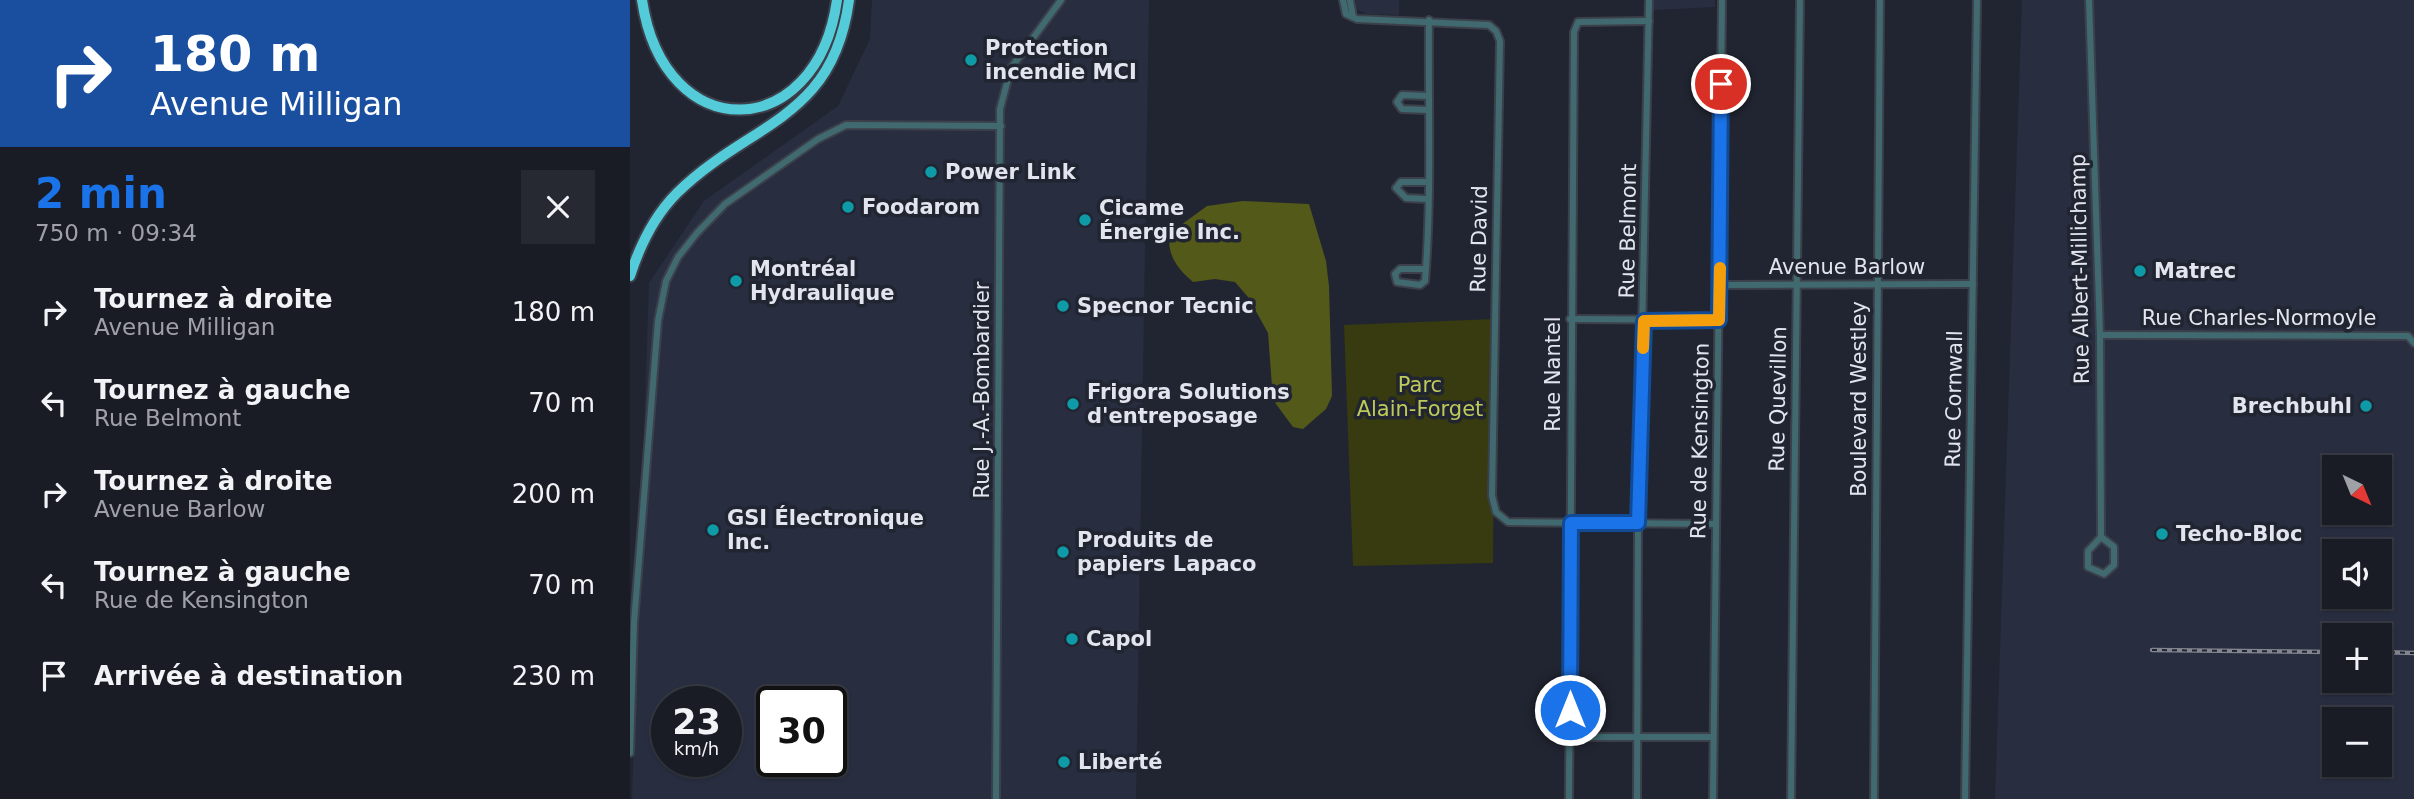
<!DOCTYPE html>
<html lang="fr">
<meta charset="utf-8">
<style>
:root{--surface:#191c25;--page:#262932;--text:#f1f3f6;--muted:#9fa1a7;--line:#373a42;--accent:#1a73e8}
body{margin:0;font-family:"DejaVu Sans",sans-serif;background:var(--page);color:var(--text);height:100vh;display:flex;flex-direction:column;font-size:26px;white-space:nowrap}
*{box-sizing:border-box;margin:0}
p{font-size:23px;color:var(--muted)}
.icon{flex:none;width:38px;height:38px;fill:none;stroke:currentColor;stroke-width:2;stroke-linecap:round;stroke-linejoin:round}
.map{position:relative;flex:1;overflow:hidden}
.side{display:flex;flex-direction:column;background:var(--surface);width:630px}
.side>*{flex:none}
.guide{background:#1a4fa0;color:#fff;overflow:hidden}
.needle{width:46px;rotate:137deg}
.buttons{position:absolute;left:1692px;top:455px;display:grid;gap:14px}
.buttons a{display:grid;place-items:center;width:70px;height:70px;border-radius:0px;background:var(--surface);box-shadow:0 2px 5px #0004,0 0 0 2px var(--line);font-size:35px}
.speed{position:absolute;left:21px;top:686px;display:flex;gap:14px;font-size:35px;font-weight:700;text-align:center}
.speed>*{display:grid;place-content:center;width:91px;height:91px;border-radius:50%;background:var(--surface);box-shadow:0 2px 5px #0004,0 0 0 2px var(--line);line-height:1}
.speed small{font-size:18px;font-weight:400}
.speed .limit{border:4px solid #111;border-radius:10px;background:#fff;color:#111}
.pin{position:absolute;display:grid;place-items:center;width:60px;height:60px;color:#fff;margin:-30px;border:4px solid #fff;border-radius:50%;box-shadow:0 2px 7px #0007}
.me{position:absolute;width:77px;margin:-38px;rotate:0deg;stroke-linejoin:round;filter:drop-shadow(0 0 5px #0008)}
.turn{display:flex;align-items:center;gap:24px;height:147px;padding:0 35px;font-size:32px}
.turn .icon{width:91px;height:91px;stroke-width:2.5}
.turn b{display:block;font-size:49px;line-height:60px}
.round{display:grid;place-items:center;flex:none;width:74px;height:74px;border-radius:0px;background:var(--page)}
.summary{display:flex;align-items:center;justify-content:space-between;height:119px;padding:0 35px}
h1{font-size:42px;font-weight:700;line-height:52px;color:var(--accent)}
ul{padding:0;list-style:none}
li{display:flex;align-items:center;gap:21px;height:91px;padding:0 35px}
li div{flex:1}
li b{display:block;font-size:26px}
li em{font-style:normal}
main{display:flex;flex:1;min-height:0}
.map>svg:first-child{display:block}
.built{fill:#282e40;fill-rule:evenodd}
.green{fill:#373b0f}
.forest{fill:#535919}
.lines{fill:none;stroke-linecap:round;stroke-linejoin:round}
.street-casing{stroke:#3c404b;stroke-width:10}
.highway-casing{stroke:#3c404b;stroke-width:14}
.street{stroke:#406a6f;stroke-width:6}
.highway{stroke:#54cbd8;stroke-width:10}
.rail-casing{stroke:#82858f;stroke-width:4.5}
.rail{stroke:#212531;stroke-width:2;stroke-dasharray:5;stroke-linecap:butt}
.route-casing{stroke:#114b97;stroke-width:18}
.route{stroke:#1a73e8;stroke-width:12}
.slow{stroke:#f59e0b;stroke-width:12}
.culture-dot{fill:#0f9aa8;stroke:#212531;stroke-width:2.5}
.labels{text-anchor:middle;stroke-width:7;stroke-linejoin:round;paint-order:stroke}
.poi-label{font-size:21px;font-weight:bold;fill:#e2e5ed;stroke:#212531;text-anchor:start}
.street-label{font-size:21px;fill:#e2e5ed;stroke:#212531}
.park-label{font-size:21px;fill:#beca5a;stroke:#212531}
</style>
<main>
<section class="side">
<div class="guide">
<div class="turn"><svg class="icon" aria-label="right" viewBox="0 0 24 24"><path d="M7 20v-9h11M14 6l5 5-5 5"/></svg><div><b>180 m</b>Avenue Milligan</div></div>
</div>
<div class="summary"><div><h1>2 min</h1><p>750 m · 09:34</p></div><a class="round"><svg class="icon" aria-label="close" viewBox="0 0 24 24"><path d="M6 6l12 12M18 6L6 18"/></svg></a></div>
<ul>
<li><svg class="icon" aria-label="right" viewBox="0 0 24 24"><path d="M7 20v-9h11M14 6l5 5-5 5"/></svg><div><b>Tournez à droite</b><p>Avenue Milligan</p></div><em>180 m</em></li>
<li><svg class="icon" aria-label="left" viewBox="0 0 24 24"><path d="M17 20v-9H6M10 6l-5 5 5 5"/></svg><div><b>Tournez à gauche</b><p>Rue Belmont</p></div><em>70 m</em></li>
<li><svg class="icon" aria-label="right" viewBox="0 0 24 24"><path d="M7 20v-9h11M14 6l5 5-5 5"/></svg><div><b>Tournez à droite</b><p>Avenue Barlow</p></div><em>200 m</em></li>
<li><svg class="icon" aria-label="left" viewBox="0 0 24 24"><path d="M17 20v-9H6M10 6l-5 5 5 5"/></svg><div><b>Tournez à gauche</b><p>Rue de Kensington</p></div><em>70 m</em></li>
<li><svg class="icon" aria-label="arrive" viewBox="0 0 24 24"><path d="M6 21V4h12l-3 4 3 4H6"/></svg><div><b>Arrivée à destination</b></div><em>230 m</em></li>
</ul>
</section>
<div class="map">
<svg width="1784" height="799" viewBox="0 0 1784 799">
<rect width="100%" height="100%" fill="#212531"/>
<g class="built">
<path d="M242 0H519L506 799H2L19 283 74 201 208 106 240 39ZM37 702H96V761H37ZM142 702H201V761H142Z"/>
<path d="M726 0H769V15L736 14 726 9Z"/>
<path d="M1024 0H1085V7L1023 10Z"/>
<path d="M1392 0H1784V799H1365ZM1704 467H1750V513H1704ZM1704 551H1750V597H1704ZM1704 635H1750V681H1704ZM1704 719H1750V765H1704Z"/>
</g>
<path class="green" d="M865 319 863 563 723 566 714 325Z"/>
<path class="forest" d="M613 201 679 204 696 261 699 286 702 396 696 409 673 429 663 427 643 400 638 333 618 297 605 282 585 279 563 282C548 269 536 255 540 233L577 206Z"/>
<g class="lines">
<g class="street-casing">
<g id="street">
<path d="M713 0 716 14 727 19 859 25 866 31 870 41 862 496 866 512 878 522 1086 524"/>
<path d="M720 0 723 17"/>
<path d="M1459 0 1470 335 1471 531V537L1458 551V567L1474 574 1484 565V547L1471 537"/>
<path d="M798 110 772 109 767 102 772 95 798 96"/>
<path d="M797 182H771L766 188 776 198 797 199"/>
<path d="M796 269H770L765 274 767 282 790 285 795 281C802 195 798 107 799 20"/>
<path d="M1090 285 1343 284"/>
<path d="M940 319 1089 320"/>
<path d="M1470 335 1778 336 1784 343"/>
<path d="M940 737H1083"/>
<path d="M0 753 4 623 28 321 36 281 48 257 67 233 95 204 188 139 216 125 371 126"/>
<path d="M366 799 370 109 381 68 431 0"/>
<path d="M939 799 944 32 948 22 1019 21"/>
<path d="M1007 799 1008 523 1019 0"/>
<path d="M1083 799 1092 0"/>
<path d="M1161 799 1170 0"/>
<path d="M1244 799 1250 0"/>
<path d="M1335 799 1347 0"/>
</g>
</g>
<g class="highway-casing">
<g id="highway">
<path d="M12 0C34 148 187 144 207 0"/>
<path d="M0 276C10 245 24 216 47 193 119 122 203 121 219 0"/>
</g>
</g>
<use href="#street" class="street"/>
<use href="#highway" class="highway"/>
<g class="rail-casing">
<g id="rail">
<path d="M1522 650 1704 652"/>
<path d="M1750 652 1784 653"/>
</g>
</g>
<use href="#rail" class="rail"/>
</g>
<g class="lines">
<g class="route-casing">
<path id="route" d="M940 710 941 523H1008L1014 321 1089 320 1091 84"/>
</g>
<use href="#route" class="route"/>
<path class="slow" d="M1013 348 1014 321 1089 320 1090 268"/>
</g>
<g class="culture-dot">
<circle cx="341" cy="60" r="7"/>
<circle cx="301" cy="172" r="7"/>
<circle cx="218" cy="207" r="7"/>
<circle cx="455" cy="220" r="7"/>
<circle cx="1510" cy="271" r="7"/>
<circle cx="106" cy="281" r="7"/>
<circle cx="433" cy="306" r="7"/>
<circle cx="443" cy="404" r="7"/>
<circle cx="1736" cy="406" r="7"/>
<circle cx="83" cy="530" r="7"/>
<circle cx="1532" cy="534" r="7"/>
<circle cx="433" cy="552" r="7"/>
<circle cx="442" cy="639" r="7"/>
<circle cx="434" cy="762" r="7"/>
</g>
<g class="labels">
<g class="poi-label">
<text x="355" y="55">Protection<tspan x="355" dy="24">incendie MCI</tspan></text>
<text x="315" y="179">Power Link</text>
<text x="232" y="214">Foodarom</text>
<text x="469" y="215">Cicame<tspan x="469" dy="24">Énergie Inc.</tspan></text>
<text x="120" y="276">Montréal<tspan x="120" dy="24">Hydraulique</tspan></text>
<text x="1524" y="278">Matrec</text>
<text x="447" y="313">Specnor Tecnic</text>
<text x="457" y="399">Frigora Solutions<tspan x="457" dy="24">d'entreposage</tspan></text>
<text x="1722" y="413" text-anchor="end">Brechbuhl</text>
<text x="97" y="525">GSI Électronique<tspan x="97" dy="24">Inc.</tspan></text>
<text x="1546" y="541">Techo-Bloc</text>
<text x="447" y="547">Produits de<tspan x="447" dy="24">papiers Lapaco</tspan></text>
<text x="456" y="646">Capol</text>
<text x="448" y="769">Liberté</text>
</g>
<g class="street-label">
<text transform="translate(998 231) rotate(-89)" y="7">Rue Belmont</text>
<text transform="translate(849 239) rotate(-89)" y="7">Rue David</text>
<text x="1217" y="274">Avenue Barlow</text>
<text transform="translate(1450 269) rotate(-91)" y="7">Rue Albert-Millichamp</text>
<text x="1629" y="325">Rue Charles-Normoyle</text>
<text transform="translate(923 374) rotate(-90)" y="7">Rue Nantel</text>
<text transform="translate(352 390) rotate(-90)" y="7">Rue J.-A.-Bombardier</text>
<text transform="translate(1148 399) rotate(-89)" y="7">Rue Quevillon</text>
<text transform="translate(1229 399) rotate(-90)" y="7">Boulevard Westley</text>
<text transform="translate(1324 399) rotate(-89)" y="7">Rue Cornwall</text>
<text transform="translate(1070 441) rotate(-89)" y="7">Rue de Kensington</text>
</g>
<g class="park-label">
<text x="790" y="392">Parc<tspan x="790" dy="24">Alain-Forget</tspan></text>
</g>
</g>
</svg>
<div class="buttons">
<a><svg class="needle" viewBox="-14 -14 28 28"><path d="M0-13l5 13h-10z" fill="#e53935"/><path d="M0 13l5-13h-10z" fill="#9fa1a7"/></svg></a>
<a><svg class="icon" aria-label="sound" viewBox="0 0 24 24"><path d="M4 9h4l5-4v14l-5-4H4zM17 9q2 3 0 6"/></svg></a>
<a>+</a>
<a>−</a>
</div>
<div class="speed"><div>23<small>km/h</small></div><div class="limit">30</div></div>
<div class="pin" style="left:1091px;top:84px;background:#d93025"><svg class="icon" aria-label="arrive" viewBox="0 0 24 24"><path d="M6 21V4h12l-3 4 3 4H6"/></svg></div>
<svg class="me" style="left:940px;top:710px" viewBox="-20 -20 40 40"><circle r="17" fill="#1a73e8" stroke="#fff" stroke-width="3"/><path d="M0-11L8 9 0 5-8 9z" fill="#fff"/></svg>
</div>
</main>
